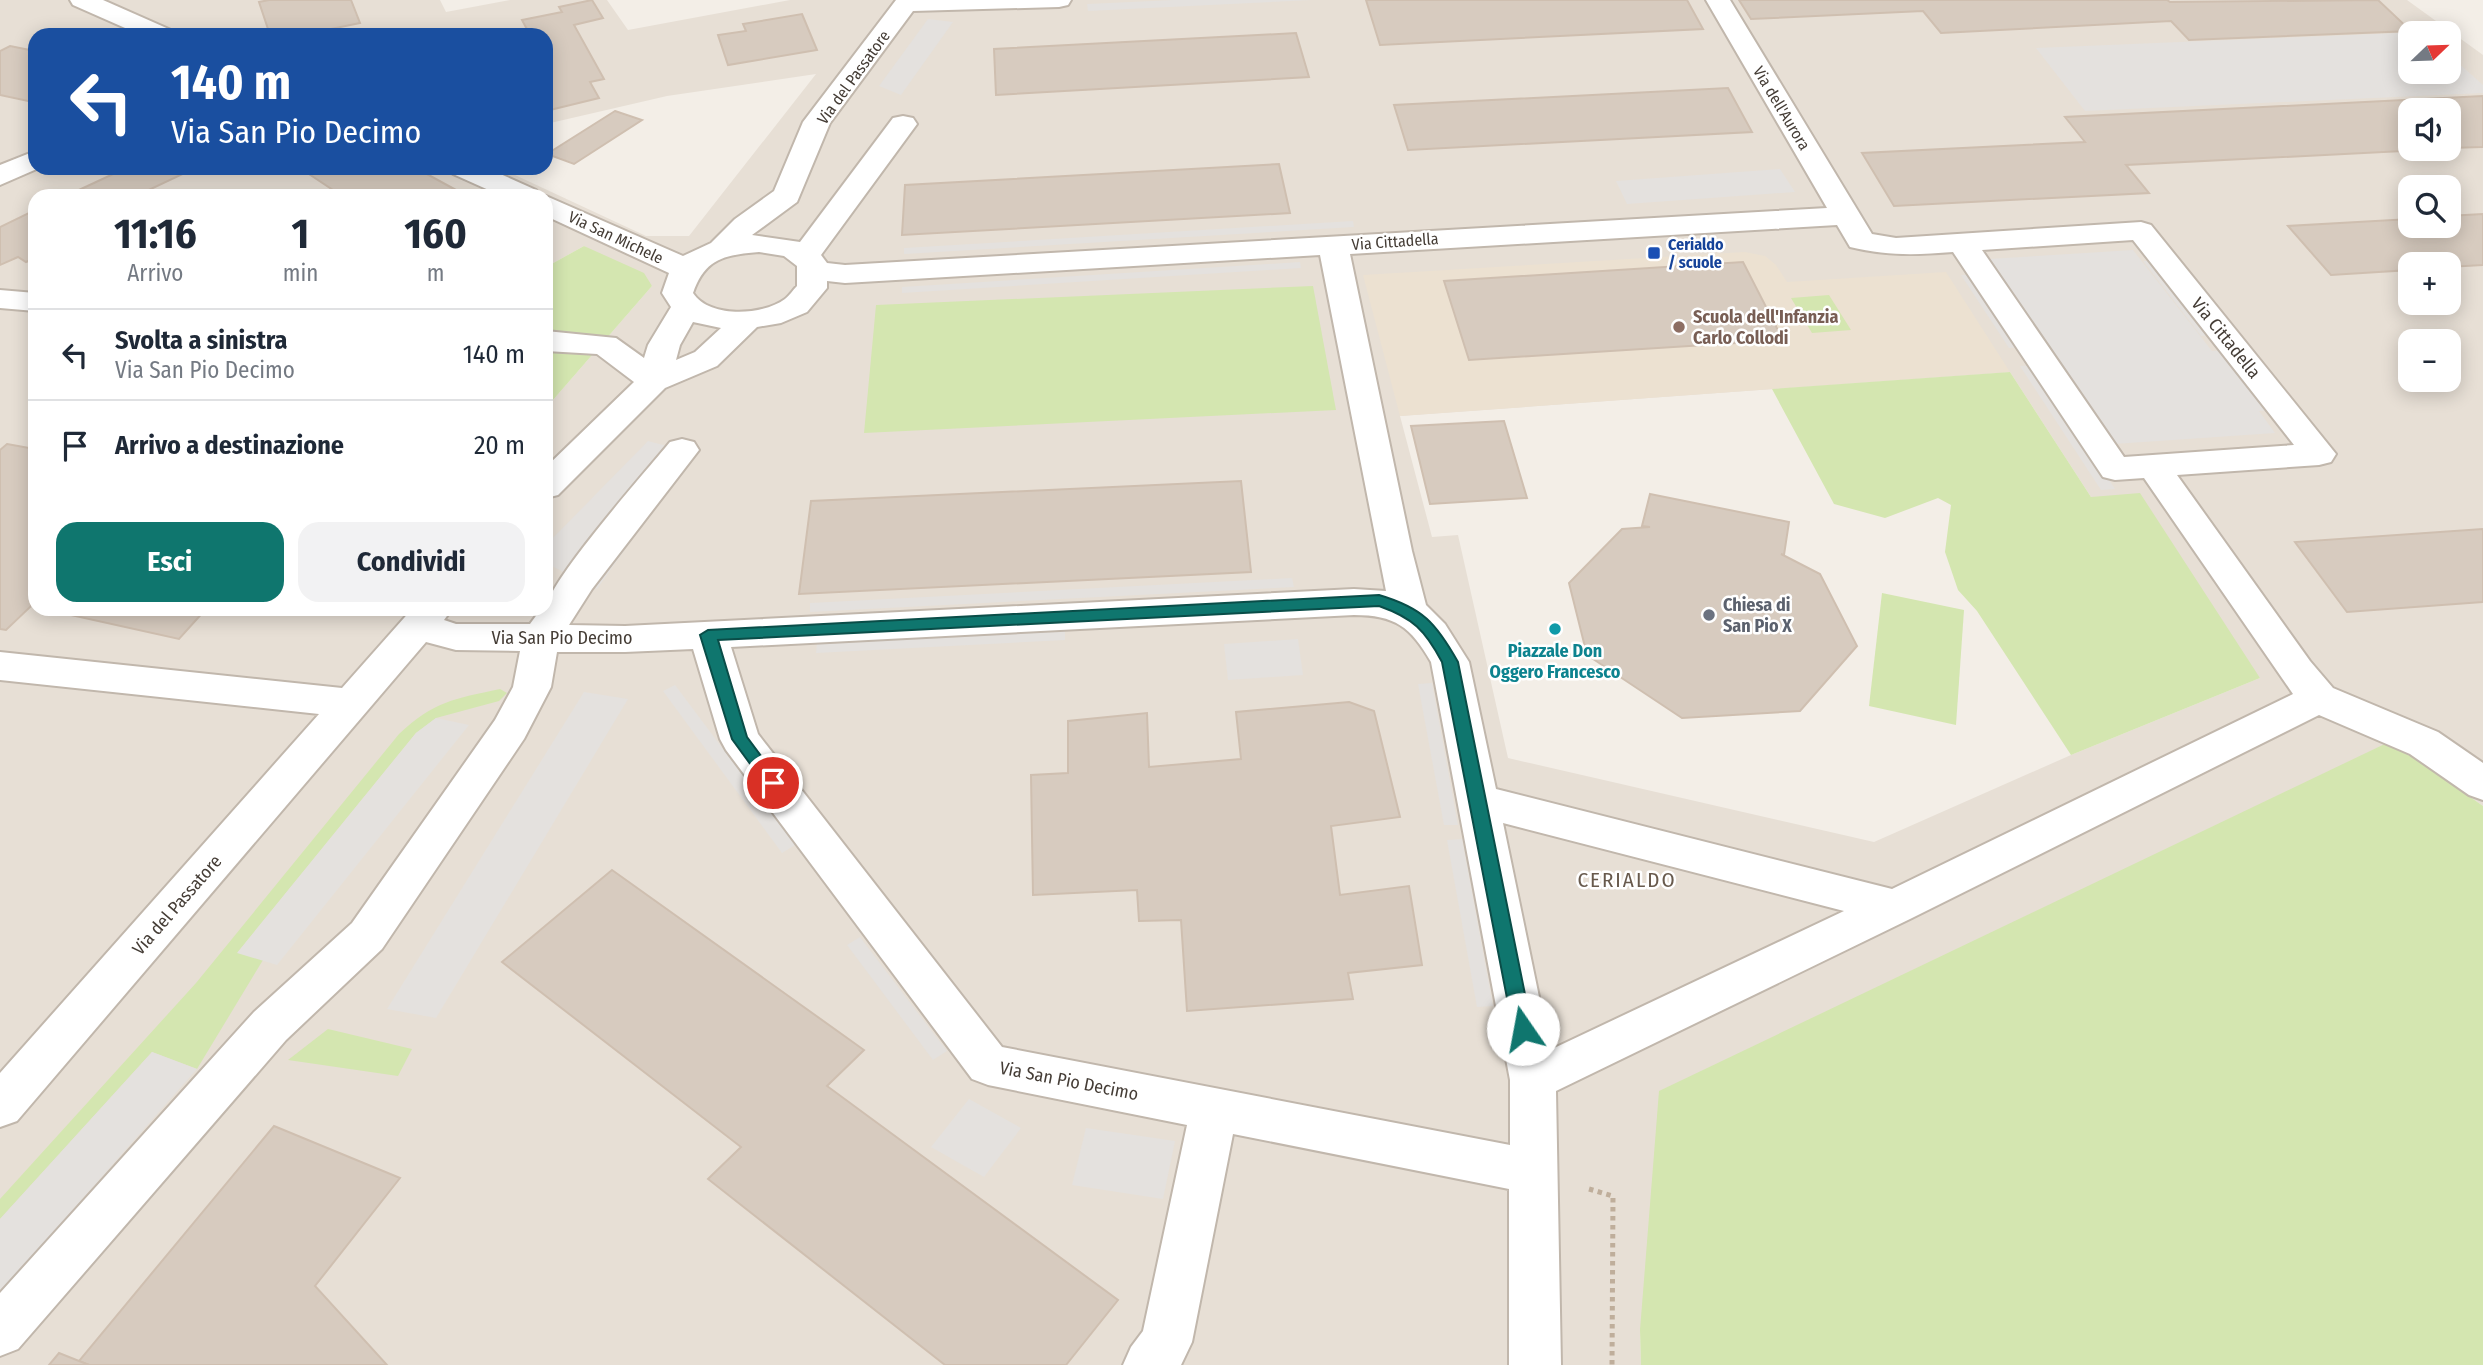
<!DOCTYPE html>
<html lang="it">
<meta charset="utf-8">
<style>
:root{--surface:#fff;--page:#f2f2f3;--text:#1f2937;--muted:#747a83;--line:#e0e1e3;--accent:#0f766e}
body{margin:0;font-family:"Fira Sans Condensed",sans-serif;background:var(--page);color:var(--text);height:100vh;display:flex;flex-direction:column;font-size:26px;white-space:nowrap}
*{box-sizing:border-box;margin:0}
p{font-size:23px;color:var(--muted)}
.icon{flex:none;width:38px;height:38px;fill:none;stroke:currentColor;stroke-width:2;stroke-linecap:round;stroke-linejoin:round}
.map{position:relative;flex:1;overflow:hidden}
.side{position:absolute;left:28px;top:189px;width:525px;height:427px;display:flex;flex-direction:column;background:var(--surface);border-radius:21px;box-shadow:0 4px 18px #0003}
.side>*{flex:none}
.guide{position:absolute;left:28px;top:28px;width:525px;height:147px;border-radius:21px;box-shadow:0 4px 18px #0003;background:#1a4fa0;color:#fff;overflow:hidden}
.needle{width:46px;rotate:67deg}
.buttons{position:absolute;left:2398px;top:21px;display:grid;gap:14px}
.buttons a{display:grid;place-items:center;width:63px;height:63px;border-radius:14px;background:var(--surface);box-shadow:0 4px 18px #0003;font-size:35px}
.pin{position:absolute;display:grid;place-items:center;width:60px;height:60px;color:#fff;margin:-30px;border:4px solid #fff;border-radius:50%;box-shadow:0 2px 7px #0007}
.me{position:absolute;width:77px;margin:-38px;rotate:348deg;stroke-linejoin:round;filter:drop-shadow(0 0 5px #0008)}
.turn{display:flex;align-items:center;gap:24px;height:147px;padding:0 28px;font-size:32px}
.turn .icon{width:91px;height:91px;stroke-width:2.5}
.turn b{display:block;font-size:49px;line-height:60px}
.eta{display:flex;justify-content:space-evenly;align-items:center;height:119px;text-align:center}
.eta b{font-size:42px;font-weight:700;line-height:49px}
.cta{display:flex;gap:14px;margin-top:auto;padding:14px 28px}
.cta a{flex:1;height:80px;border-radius:21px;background:var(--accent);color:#fff;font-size:28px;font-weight:700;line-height:80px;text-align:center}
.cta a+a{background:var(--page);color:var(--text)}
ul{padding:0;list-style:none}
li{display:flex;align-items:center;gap:21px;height:91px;padding:0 28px;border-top:2px solid var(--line)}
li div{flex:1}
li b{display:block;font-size:26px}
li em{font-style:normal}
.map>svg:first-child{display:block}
.residential{fill:#e7dfd5;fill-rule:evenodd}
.education{fill:#ece1d1}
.green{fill:#d4e6b0}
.parking{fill:#e4e1de}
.building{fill:#d7cbbf;stroke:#cfbfb0;stroke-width:2}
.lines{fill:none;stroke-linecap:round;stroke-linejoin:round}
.minor-casing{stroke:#c1b7ac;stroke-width:4}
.path{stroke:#bfae9b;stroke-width:5;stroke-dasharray:4.5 4.5;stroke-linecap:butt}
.minor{fill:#fff;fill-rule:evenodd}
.route{fill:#0f766e;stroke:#0a4d48;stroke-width:2}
.transit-dot{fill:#1a4fb4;stroke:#fff;stroke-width:2.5}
.education-dot{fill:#8d6e63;stroke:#fff;stroke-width:2.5}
.worship-dot{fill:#6b7280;stroke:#fff;stroke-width:2.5}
.culture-dot{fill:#0f9aa8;stroke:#fff;stroke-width:2.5}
.labels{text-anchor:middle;stroke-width:5;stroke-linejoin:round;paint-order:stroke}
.far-street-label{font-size:16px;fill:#453d36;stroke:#fff}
.far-transit-label{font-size:16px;font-weight:bold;fill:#164399;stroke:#fff;text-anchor:start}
.education-label{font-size:18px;font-weight:bold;fill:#785e54;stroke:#fff;text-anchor:start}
.street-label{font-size:18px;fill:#453d36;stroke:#fff}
.worship-label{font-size:18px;font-weight:bold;fill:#5b616d;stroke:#fff;text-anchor:start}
.culture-label{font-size:18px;font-weight:bold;fill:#0d838f;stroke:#fff}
.quarter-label{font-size:21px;letter-spacing:2px;fill:#685a4d;stroke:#fff}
</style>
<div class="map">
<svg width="2483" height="1365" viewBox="0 0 2483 1365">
<rect width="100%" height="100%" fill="#f3eee7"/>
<path class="residential" d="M0 0H440L446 12 510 0H607L628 30 790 0H2407L2483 55V806L2391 741 1640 1330 1641 1365H0ZM2410 33H2448V72H2410ZM35 35H546V124L667 96 816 74 689 236H646L500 168H35ZM2410 110H2448V149H2410ZM2410 187H2448V226H2410ZM35 196H546V267L584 246 652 286 546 408V609H35ZM2410 264H2448V303H2410ZM2410 341H2448V380H2410ZM2010 372 2091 497 2260 678 2071 755 1874 842 1508 758 1458 535 1432 537 1400 416Z"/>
<path class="education" d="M1745 252 1765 256 1776 265 1787 282 1946 272 2010 372 1400 416 1363 275Z"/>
<g class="green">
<path d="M584 246 644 273 652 286 546 408V267Z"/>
<path d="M1313 286 1336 410 864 433 876 305Z"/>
<path d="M1829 295 1851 330 1812 333 1791 298Z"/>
<path d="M2010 372 2091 497 2140 493 2260 678 2071 755 1977 611 1958 590 1945 552 1951 505 1938 498 1885 518 1834 504 1772 389Z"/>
<path d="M1882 593 1964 610 1956 725 1869 706Z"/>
<path d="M500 689 507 693 499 701 436 718 416 733 238 952 263 960 197 1069 152 1052 0 1219V1199L196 983 399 734C434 701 454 699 500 689Z"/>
<path d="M2391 741 2483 806V1365H1641L1640 1330 1659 1091Z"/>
<path d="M328 1029 412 1049 398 1076 288 1060Z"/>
</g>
<g class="parking">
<path d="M1173 0H1311L1088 11 1087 4Z"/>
<path d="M928 19 953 22 901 95 879 86Z"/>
<path d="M2424 32 2426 33H2410V72H2448V54L2483 85V93L2085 111 2036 48Z"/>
<path d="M1780 169 1795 192 1627 204 1616 181Z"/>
<path d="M1353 221 1354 227 904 254V248Z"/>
<path d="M2133 250 2212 351 2225 350 2272 410 2259 411 2275 433 2114 444 1989 259Z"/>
<path d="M2155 260 2214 335 2201 336 2143 261Z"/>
<path d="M1300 262 1301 268 902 293V287Z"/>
<path d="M1961 275H1974L2022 347 2009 348Z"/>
<path d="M2034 365 2115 489 2101 490 2020 366Z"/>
<path d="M648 441 693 453 597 589 546 563V545Z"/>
<path d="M1292 578 1294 587 810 612V603Z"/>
<path d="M1065 631V640L816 653 817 644Z"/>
<path d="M1298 639 1303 675 1228 680 1224 644Z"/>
<path d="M1432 683 1458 825H1444L1418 684Z"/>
<path d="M675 685 795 845 782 853 663 691Z"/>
<path d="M584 692 628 699 436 1018 387 1009Z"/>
<path d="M436 718 469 725 277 965 237 953 416 733Z"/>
<path d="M1462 839 1493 1006 1477 1007 1447 840Z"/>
<path d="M860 937 947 1051 933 1060 847 945Z"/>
<path d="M152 1052 197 1069 0 1292V1219Z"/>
<path d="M969 1099 1021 1128 984 1177 931 1147Z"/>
<path d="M1086 1128 1175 1141 1163 1199 1072 1185Z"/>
</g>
<g class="building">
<path d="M269 0H351L360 23 302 35H270L259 2Z"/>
<path d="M592 0 603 18 574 25 604 79 590 82 599 98 546 111V35H530L522 20 562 12 559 7Z"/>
<path d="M1366 0H1687L1703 29 1380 45Z"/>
<path d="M1739 0H2167L2170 2 2378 0 2411 31 2189 40 2171 21 1941 33 1923 11 1751 19Z"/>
<path d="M802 14 817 50 728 65 718 35 746 31 743 24Z"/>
<path d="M1296 33 1309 77 996 95 994 49Z"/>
<path d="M10 46 35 51V97L28 101 0 95V51Z"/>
<path d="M1728 88 1752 132 1408 150 1394 105Z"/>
<path d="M2483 96V147L2448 148V110H2410V149H2442L2126 165 2149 193 1894 206 1862 153 2085 142 2065 117Z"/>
<path d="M615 111 642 120 574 164 547 154Z"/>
<path d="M1279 164 1290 213 902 235 905 185Z"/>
<path d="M126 168H180L187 172 136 196H66Z"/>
<path d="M300 168H416L467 196H342Z"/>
<path d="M35 210V258L26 262 18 257 0 265V227Z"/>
<path d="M2483 214V265L2448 267V264H2410V270L2331 275 2288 226 2410 219V226H2448V216Z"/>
<path d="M1743 262 1783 340 1469 360 1444 281Z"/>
<path d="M1504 421 1527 498 1430 504 1411 426Z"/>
<path d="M7 444 35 449V607L31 606 6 630 0 629V450Z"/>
<path d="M1241 481 1251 572 799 594 811 501Z"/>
<path d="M1650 494 1789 522 1784 555 1781 554 1820 574 1857 646 1800 711 1682 718 1587 655 1569 583 1622 529 1650 527 1642 526Z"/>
<path d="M2483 529V602L2347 612 2295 542Z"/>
<path d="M44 609H206L179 639Z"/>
<path d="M1349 702 1374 711 1400 817 1331 826 1340 895 1409 886 1422 965 1348 973 1353 999 1187 1011 1181 920 1139 921 1137 890 1033 895 1031 775 1068 773V721L1147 713 1149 767 1241 759 1236 712Z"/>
<path d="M612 870 864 1050 827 1086 1118 1300 1066 1365H945L708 1179 741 1147 502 962Z"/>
<path d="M274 1126 400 1178 315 1286 387 1365H89L79 1361Z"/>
<path d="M59 1353 89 1365H49Z"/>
</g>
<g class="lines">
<g class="minor-casing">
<g id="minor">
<path d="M70 0H103L171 30 175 35H141L73 5Z"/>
<path d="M896 0H1071L1068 5 1059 7 913 11 830 123 797 202 752 235 800 242 893 118 903 116 913 118 917 124 821 255 827 263 845 265 1827 208 1706 0H1730L1872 234 1896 238 2141 222 2151 225 2336 454 2331 462 2319 465 2177 475 2310 661 2333 688 2438 732 2483 763V800L2469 795 2410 754 2319 715 1910 919 1556 1091 1561 1365H1509V1189L1233 1134 1192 1342 1181 1365H1123L1131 1347 1143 1331 1187 1125 988 1085 972 1079 726 750 720 739 693 649 625 652H557L551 687 524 739 382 949 286 1040 18 1349 0 1356V1293L254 1012 352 923 495 720 513 687 520 651 456 650 426 642 17 1121 0 1127V1073L319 714 0 680V652L342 688 412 609H452L444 620 456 624H530L541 609H546C546 584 648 469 670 442L682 439 694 442 699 450 592 589 569 625 625 626 1354 589 1386 591 1320 255 845 283 827 281V288L807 312 781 323 757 327 717 366 665 388 558 495 546 498V467L634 382 597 354 546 351V331L616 338 644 358 648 345 671 307 662 293 669 273 546 216V196L683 256 711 243 735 219 774 191 803 122ZM1837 225 1850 247C1887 256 1916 255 1953 252L2103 477 2115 480 2144 478 2293 694 1892 889 1496 789 1469 662 1445 624 1426 605 1412 551 1350 254ZM2133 240 2294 445 2124 457 1982 250ZM759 252 784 256 797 266V286C793 290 789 296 785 299 762 316 709 318 693 293 705 258 725 255 759 252ZM693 322 721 328 695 352 676 360 680 345ZM1354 615C1395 615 1411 627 1431 662L1510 1080V1145L1002 1047 758 734 731 647ZM1503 823 1844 911 1550 1050Z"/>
<path d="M35 151V168H39L0 185V165Z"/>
<path d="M449 168H487L536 190 540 196H502L453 174Z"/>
<path d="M0 290 35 293V311L0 308Z"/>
</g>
</g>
<path class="path" d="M1589 1189 1613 1196 1612 1365"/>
<use href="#minor" class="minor"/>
</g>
<path class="route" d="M1379 595C1423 608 1436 623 1458 662L1532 1029 1529 1035 1523 1037 1516 1035 1513 1029 1442 662C1425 630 1413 618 1379 606L718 640 747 737 781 783 779 787H767L732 739 700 635 708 630Z"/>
<rect class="transit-dot" x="1647" y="246" width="14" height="14" rx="3.5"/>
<circle class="education-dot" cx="1679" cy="327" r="7"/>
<circle class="worship-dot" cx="1709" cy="615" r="7"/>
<circle class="culture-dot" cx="1555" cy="629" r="7"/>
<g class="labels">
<g class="far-street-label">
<text transform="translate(853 77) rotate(-54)" y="6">Via del Passatore</text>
<text transform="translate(1782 108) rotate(59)" y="6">Via dell'Aurora</text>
<text transform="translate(616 237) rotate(25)" y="6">Via San Michele</text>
<text transform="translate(1395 241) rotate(-4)" y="6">Via Cittadella</text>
</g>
<g class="far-transit-label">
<text x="1668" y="250">Cerialdo<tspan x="1668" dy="18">/ scuole</tspan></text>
</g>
<g class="education-label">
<text x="1693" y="323">Scuola dell'Infanzia<tspan x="1693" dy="21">Carlo Collodi</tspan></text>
</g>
<g class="street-label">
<text transform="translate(2226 338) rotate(51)" y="6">Via Cittadella</text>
<text x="562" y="644">Via San Pio Decimo</text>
<text transform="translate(177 905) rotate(-49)" y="6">Via del Passatore</text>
<text transform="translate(1069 1081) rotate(11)" y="6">Via San Pio Decimo</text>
</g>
<g class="worship-label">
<text x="1723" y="611">Chiesa di<tspan x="1723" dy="21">San Pio X</tspan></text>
</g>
<g class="culture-label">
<text x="1555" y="657">Piazzale Don<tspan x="1555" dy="21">Oggero Francesco</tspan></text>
</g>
<g class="quarter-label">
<text x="1627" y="887">CERIALDO</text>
</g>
</g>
</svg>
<div class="buttons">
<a><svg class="needle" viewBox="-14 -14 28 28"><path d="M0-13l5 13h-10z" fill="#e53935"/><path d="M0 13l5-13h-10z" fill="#747a83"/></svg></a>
<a><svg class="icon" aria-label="sound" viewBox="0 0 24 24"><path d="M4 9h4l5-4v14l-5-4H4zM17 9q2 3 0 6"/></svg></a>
<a><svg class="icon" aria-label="search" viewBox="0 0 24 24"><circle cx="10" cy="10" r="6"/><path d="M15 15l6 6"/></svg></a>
<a>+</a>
<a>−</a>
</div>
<div class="pin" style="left:773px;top:783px;background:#d93025"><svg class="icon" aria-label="arrive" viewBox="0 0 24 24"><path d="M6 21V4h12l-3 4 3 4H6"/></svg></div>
<svg class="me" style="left:1523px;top:1029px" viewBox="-20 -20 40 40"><circle r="19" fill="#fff"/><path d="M0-13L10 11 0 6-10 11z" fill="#0f766e"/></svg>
<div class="guide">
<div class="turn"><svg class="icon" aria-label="left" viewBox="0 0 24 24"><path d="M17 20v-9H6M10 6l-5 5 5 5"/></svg><div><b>140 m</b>Via San Pio Decimo</div></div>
</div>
<section class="side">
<div class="eta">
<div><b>11:16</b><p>Arrivo</p></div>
<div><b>1</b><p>min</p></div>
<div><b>160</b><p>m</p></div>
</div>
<ul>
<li><svg class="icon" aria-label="left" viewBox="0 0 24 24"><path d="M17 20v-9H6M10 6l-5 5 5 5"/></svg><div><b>Svolta a sinistra</b><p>Via San Pio Decimo</p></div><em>140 m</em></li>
<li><svg class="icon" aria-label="arrive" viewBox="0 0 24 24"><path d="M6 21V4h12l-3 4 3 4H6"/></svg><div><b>Arrivo a destinazione</b></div><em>20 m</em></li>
</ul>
<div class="cta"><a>Esci</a><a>Condividi</a></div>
</section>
</div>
